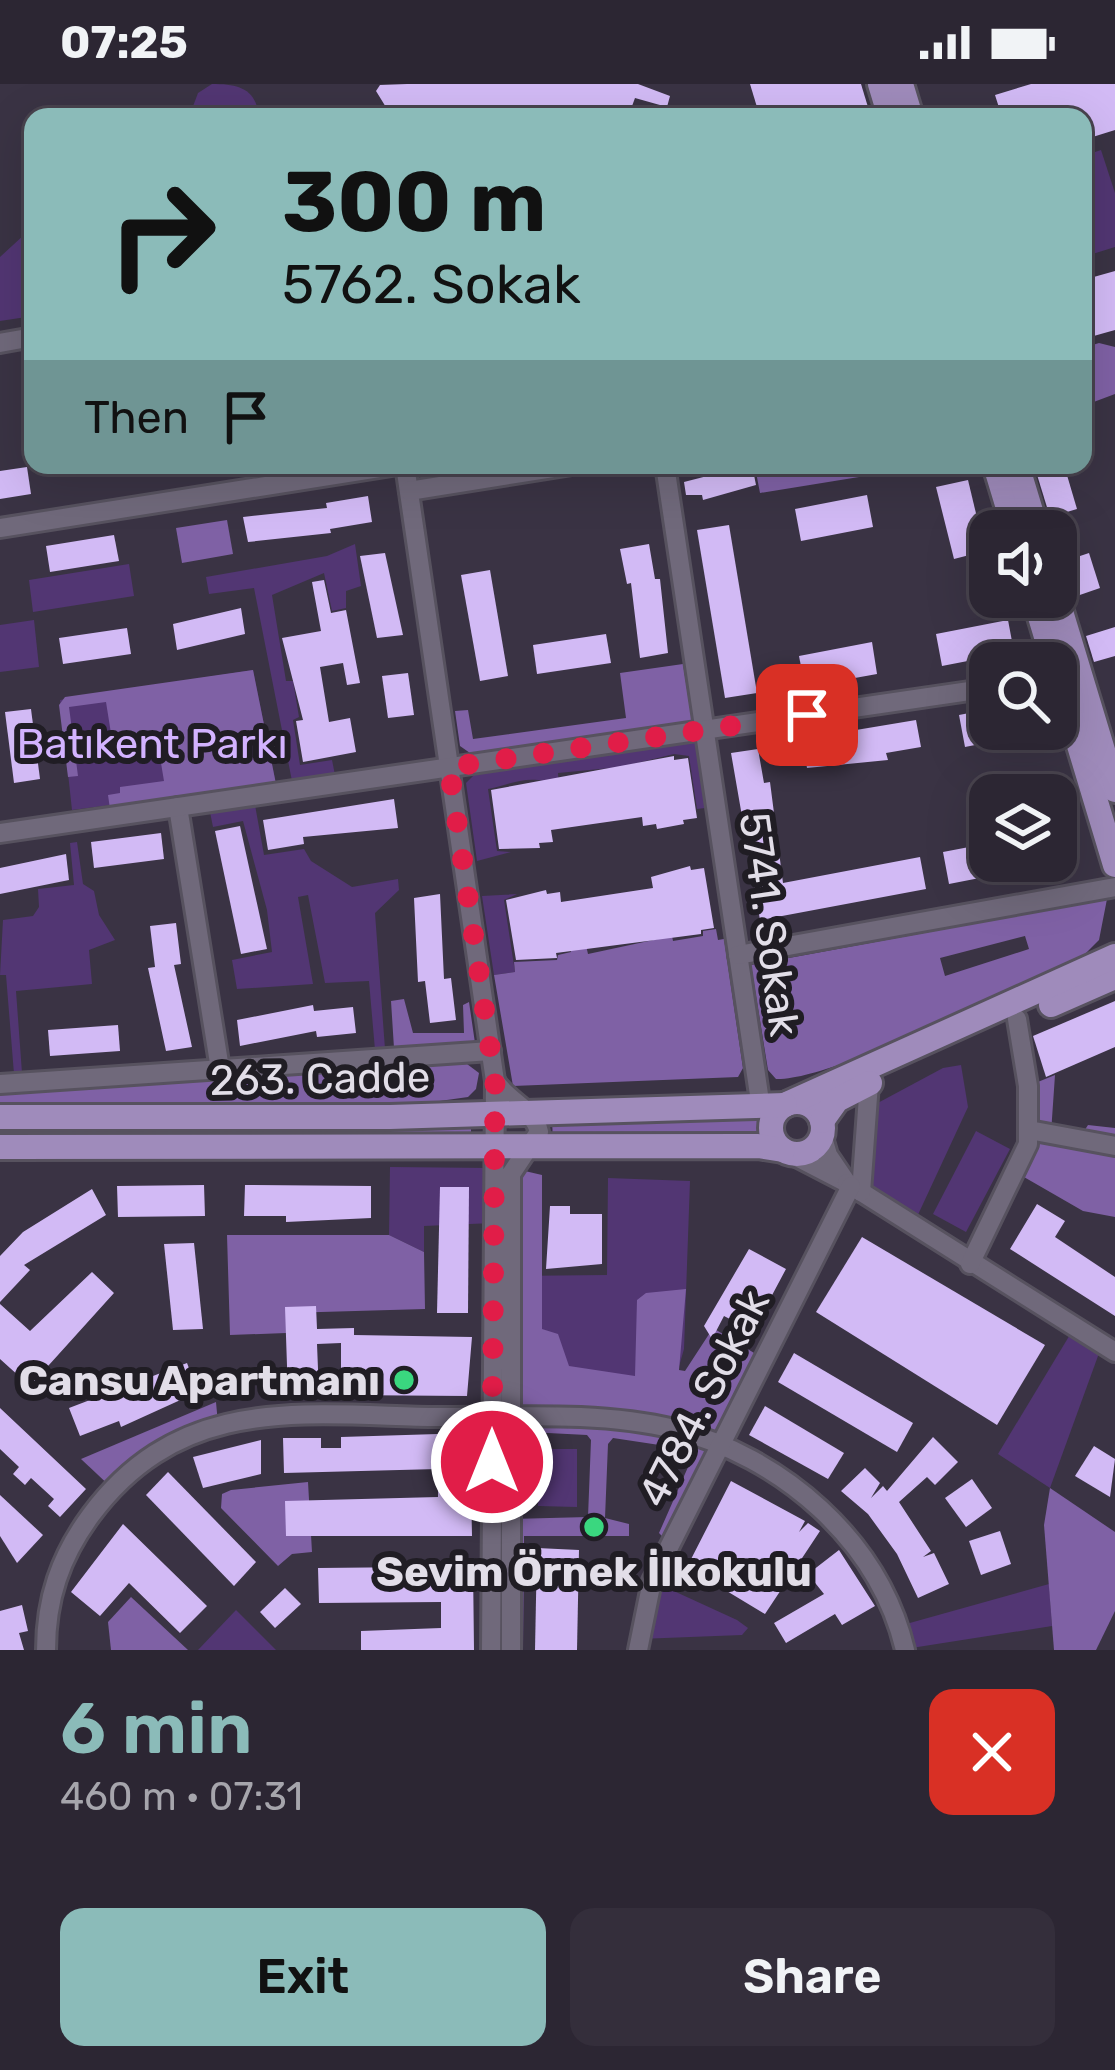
<!DOCTYPE html>
<meta charset="utf-8">
<style>
:root{--surface:#2c2633;--page:#342e3b;--text:#f1f3f6;--muted:#a6a5ac;--line:#48434e;--accent:#8bbbb9}
body{margin:0;font-family:Rubik,sans-serif;background:var(--page);color:var(--text);height:100vh;display:flex;flex-direction:column;font-size:45px;white-space:nowrap}
*{box-sizing:border-box;margin:0}
p{font-size:39px;color:var(--muted)}
.icon{flex:none;width:66px;height:66px;fill:none;stroke:currentColor;stroke-width:2;stroke-linecap:round;stroke-linejoin:round}
.map{position:relative;height:1566px;overflow:hidden}
.drawer{display:flex;flex-direction:column;background:var(--surface);flex:1}
.drawer>*{flex:none}
.guide{position:absolute;left:24px;top:24px;width:1068px;height:366px;border-radius:24px;box-shadow:0 12px 48px #0002,0 0 0 3px var(--line);background:#8bbbb9;color:#111;overflow:hidden}
.fabs{position:absolute;left:969px;top:426px;display:grid;gap:24px}
.fabs a{display:grid;place-items:center;width:108px;height:108px;border-radius:24px;background:var(--surface);box-shadow:0 12px 48px #0002,0 0 0 3px var(--line);font-size:60px}
.pin{position:absolute;display:grid;place-items:center;width:102px;height:102px;color:#fff;margin:-51px;border-radius:24px;box-shadow:0 6px 18px #0006}
.me{position:absolute;width:132px;margin:-66px;rotate:0deg;stroke-linejoin:round;filter:drop-shadow(0 0 9px #0008)}
.turn{display:flex;align-items:center;gap:42px;height:252px;padding:0 60px;font-size:54px}
.turn .icon{width:156px;height:156px;stroke-width:2.5}
.turn b{display:block;font-size:84px;line-height:102px}
.then{display:flex;align-items:center;height:114px;padding:0 60px;background:#0003;gap:24px;font-size:45px}
.round{display:grid;place-items:center;flex:none;width:126px;height:126px;border-radius:24px;background:var(--page)}
.overview{display:flex;align-items:center;justify-content:space-between;height:204px;padding:0 60px}
h1{font-size:72px;font-weight:600;line-height:90px;color:var(--accent)}
.button{display:flex;gap:24px;margin-top:auto;padding:24px 60px}
.button a{flex:1;height:138px;border-radius:24px;background:var(--accent);color:#111;font-size:48px;font-weight:600;line-height:138px;text-align:center}
.button a+a{background:var(--page);color:var(--text)}
.status{display:flex;justify-content:space-between;align-items:center;height:84px;padding:0 60px;background:var(--surface);direction:ltr}
.status svg{height:33px;fill:currentColor}
.map>svg:first-child{display:block}
.green{fill:#523673}
.forest{fill:#7f61a5;fill-rule:evenodd}
.building{fill:#d2baf5}
.lines{fill:none;stroke-linecap:round;stroke-linejoin:round}
.minor-casing{stroke:#57525f;stroke-width:24}
.major-casing{stroke:#57525f;stroke-width:30}
.minor{stroke:#70697b;stroke-width:18}
.major{stroke:#9f8bbb;stroke-width:24}
.route{stroke:#e11d48;stroke-width:21;stroke-dasharray:0 37.8}
.poi-dot{fill:#3ad77f;stroke:#201d24;stroke-width:4.5}
.labels{text-anchor:middle;stroke-width:12;stroke-linejoin:round;paint-order:stroke}
.park-label{font-size:42px;fill:#d3b3ff;stroke:#201d24}
.street-label{font-size:42px;fill:#e2dee8;stroke:#201d24}
.poi-label{font-size:42px;font-weight:bold;fill:#e2dee8;stroke:#201d24;text-anchor:end}
</style>
<div class="status"><b>07:25</b><svg viewBox="0 0 49 12"><path d="M0 12V9h3v3zM5 12V6h3v6zM10 12V3h3v9zM15 12V0h3v12zM26 1h20v11H26zM47 4h2v5h-2z"/></svg></div>
<div class="map">
<svg width="1115" height="1566" viewBox="0 0 1115 1566">
<rect width="100%" height="100%" fill="#3a3344"/>
<g class="green">
<path d="M212 0C238 0 256 4 259 33H189L198 9Z"/>
<path d="M1101 66 1115 109V163L1083 173V72Z"/>
<path d="M33 133V232L0 237V173L25 150Z"/>
<path d="M355 460 361 502 346 507V524L332 527 324 489 272 511 286 597H293L299 633 293 636 300 681 332 676 335 691 292 697 254 504 209 510 206 493 327 472Z"/>
<path d="M129 480 134 512 33 528 29 496Z"/>
<path d="M34 536 39 583 0 588V541Z"/>
<path d="M253 586 276 700 72 726 60 616Z"/>
<path d="M695 658 705 724 697 725 689 672 674 670 621 683 558 689 559 702C530 689 515 699 488 705L497 767 511 768 477 777 466 699 474 691Z"/>
<path d="M255 721 264 771 304 765 311 777 352 803 398 795 399 806 375 829 385 965 375 966 369 897 325 899 308 811 298 813 313 900 237 905 232 876 272 868 267 826 243 737 213 743 210 728Z"/>
<path d="M77 758 83 800 94 807 99 831 115 856 89 866 92 900 16 907 22 989 14 990 6 891H0L3 836 33 832 39 823 38 805 74 801 70 759Z"/>
<path d="M517 810 504 816 515 888 494 891 482 812Z"/>
<path d="M961 981 968 1023 916 1135 865 1099 874 1021 943 984Z"/>
<path d="M976 1047 1010 1065 966 1148 933 1130Z"/>
<path d="M390 1083 491 1084 493 1139 424 1142V1168L389 1151Z"/>
<path d="M608 1094 690 1097 684 1265 678 1286 511 1333 510 1192 607 1191Z"/>
<path d="M1074 1244 1102 1261 1050 1404 998 1370Z"/>
<path d="M539 1365H577V1423L538 1422Z"/>
<path d="M652 1497 737 1536 748 1544 742 1551 639 1555Z"/>
<path d="M1049 1500 1052 1542 905 1565 899 1542Z"/>
<path d="M236 1526 276 1566H198Z"/>
</g>
<g class="forest">
<path d="M1099 259 1115 263V310L1083 322V264Z"/>
<path d="M715 381H933L760 409 755 383 715 387Z"/>
<path d="M227 436 233 470 182 479 176 444Z"/>
<path d="M683 580 692 637 470 669 460 662 455 627 468 626 473 655 626 634 620 589Z"/>
<path d="M253 586 276 700 110 725 108 711 120 709V703L164 697 157 655 113 662 106 618 69 623 78 692 68 693 59 621 65 613Z"/>
<path d="M1107 815 1099 856 1077 878C1016 904 832 997 776 995L768 986 751 881ZM1025 852 1029 865 945 892 940 874Z"/>
<path d="M716 845 718 856 724 855 743 984 738 993 513 1002 494 891 515 888 514 878 557 876 558 871 571 868 570 860 585 857 588 870 672 852 673 857 703 852V847Z"/>
<path d="M404 915 413 949H464L463 921 469 918 475 959 394 964 391 917Z"/>
<path d="M467 980 479 989 476 1005 468 1013 390 1024 0 1025V1008Z"/>
<path d="M1055 991 1051 1049 1079 1055 1088 1041 1115 1044V1133L1083 1127 1017 1089 1028 1002Z"/>
<path d="M758 1035 764 1043 762 1052 553 1056 552 1037Z"/>
<path d="M471 1039V1053L97 1049 100 1043Z"/>
<path d="M512 1084 542 1091V1245L558 1250 569 1282 635 1292 637 1216 646 1209 686 1205 679 1286 685 1287 713 1244 764 1275 670 1460 659 1449 692 1374 666 1362 613 1354 608 1360 605 1434 629 1440V1452H524L523 1566H511V1435L588 1433 591 1356 587 1351 528 1348 524 1419 519 1422Z"/>
<path d="M227 1151H389L424 1168 425 1225 286 1229V1249L230 1251Z"/>
<path d="M216 1318 218 1340 113 1405 81 1375Z"/>
<path d="M308 1398 312 1468 292 1470 278 1482 221 1424 222 1410 231 1406Z"/>
<path d="M1050 1404 1115 1448V1527L1096 1566H1054L1044 1441Z"/>
<path d="M131 1513 188 1566H111L108 1538Z"/>
</g>
<g class="building">
<path d="M407 0H638L670 12 667 23 635 14 628 33H435L430 23 392 33 376 7 380 1Z"/>
<path d="M750 0H861L871 33H760Z"/>
<path d="M1031 0H1115V46L1083 56V33H1002L995 11Z"/>
<path d="M1115 187V246L1083 255V196Z"/>
<path d="M718 381H752L756 401 703 416 702 411H686L684 398 719 389Z"/>
<path d="M1034 381H1064L1077 425 1050 433Z"/>
<path d="M27 383 31 410 0 415V387Z"/>
<path d="M968 396 985 467 954 475 936 403Z"/>
<path d="M867 411 873 443 801 457 795 425Z"/>
<path d="M368 412 372 438 330 445 331 449 248 458 243 433 327 424 326 419Z"/>
<path d="M729 441 757 609 725 614 697 446Z"/>
<path d="M114 451 119 477 50 488 46 462Z"/>
<path d="M649 460 655 495H660L668 569 640 574 631 499 627 500 620 465Z"/>
<path d="M385 469 403 551 377 554 360 472Z"/>
<path d="M1089 469 1100 504 1074 513 1062 478Z"/>
<path d="M490 486 508 592 480 597 461 491Z"/>
<path d="M324 496 331 529 346 526 360 599 347 601 343 579 320 583 329 638 350 634 356 668 303 678 296 637 303 636 282 554 321 547 312 498Z"/>
<path d="M241 524 245 550 177 566 173 540Z"/>
<path d="M1008 536 1014 568 942 582 936 550Z"/>
<path d="M1115 543V572L1094 578 1086 552Z"/>
<path d="M127 544 131 570 63 580 59 554Z"/>
<path d="M606 550 611 579 537 590 533 561Z"/>
<path d="M872 558 877 590 805 603 799 572Z"/>
<path d="M408 589 414 631 388 634 382 592Z"/>
<path d="M31 625 40 695 14 699 5 628Z"/>
<path d="M990 625V645H1025L1026 651 965 663 959 631Z"/>
<path d="M916 636 921 663 886 669 888 676 807 684 802 655Z"/>
<path d="M758 665 764 699 770 698 783 799 920 773 926 805 760 836 731 669Z"/>
<path d="M674 672V676L688 674 697 734 683 736 684 740 657 745 656 740 643 742 642 733 551 746 553 758 539 759 540 764 499 765 491 706Z"/>
<path d="M394 715 398 744 303 753 304 760 268 766 263 736Z"/>
<path d="M240 742 267 865 241 870 215 747Z"/>
<path d="M161 749 164 775 94 784 91 758Z"/>
<path d="M990 759V777H1036V783L949 800 943 768Z"/>
<path d="M66 770 69 796 0 810V784Z"/>
<path d="M690 782 691 786 704 784 714 844 701 846V850L556 869 557 874 516 876 506 816 546 806 547 810 560 808 561 818 653 804 651 793Z"/>
<path d="M440 810 444 895 451 894 456 936 430 939 425 897 418 898 414 814Z"/>
<path d="M176 839 181 880 174 881 192 963 166 967 148 884 155 883 150 842Z"/>
<path d="M1115 917V963L1046 993 1033 952Z"/>
<path d="M313 921 314 927 353 923 356 949 317 953 316 947 240 962 237 936Z"/>
<path d="M118 941 120 967 50 972 48 946Z"/>
<path d="M204 1101 205 1132 118 1133 117 1102Z"/>
<path d="M245 1101 371 1102V1134L286 1138V1132H244Z"/>
<path d="M440 1103H469L468 1229H437Z"/>
<path d="M92 1105 106 1131 24 1181 30 1186 0 1218V1172L23 1148Z"/>
<path d="M1037 1120 1065 1137 1055 1153 1115 1193V1232L1010 1165Z"/>
<path d="M550 1122H570V1130H602V1180L546 1185Z"/>
<path d="M862 1153 1045 1261 997 1341 816 1228Z"/>
<path d="M194 1159 203 1245 173 1246 164 1160Z"/>
<path d="M749 1165 786 1185 753 1247 724 1232 712 1255 704 1242Z"/>
<path d="M92 1188 114 1209 30 1302 0 1275V1220L30 1247Z"/>
<path d="M316 1222 317 1245 354 1244V1251L472 1253 467 1312 341 1311V1259L317 1260 319 1310 288 1311 285 1223Z"/>
<path d="M794 1269 913 1339 897 1368 778 1298Z"/>
<path d="M187 1279 198 1308 121 1343 119 1337 80 1352 69 1324Z"/>
<path d="M765 1322 844 1369 828 1395 749 1351Z"/>
<path d="M0 1324 86 1405 60 1433 48 1422 54 1415 31 1394 25 1401 13 1390 19 1383 0 1365Z"/>
<path d="M470 1349 472 1452H286L285 1417 438 1413V1385L284 1389 283 1354H321V1364H341V1353Z"/>
<path d="M933 1353 958 1378 935 1401 927 1393 899 1418 931 1467 923 1473 934 1469 949 1500 918 1514 897 1470 868 1430 841 1407 865 1384 880 1399 871 1414 883 1402 887 1407Z"/>
<path d="M261 1356V1390L203 1404 193 1373Z"/>
<path d="M1094 1362 1115 1375 1110 1413 1075 1392Z"/>
<path d="M168 1388 256 1478 234 1502 146 1411Z"/>
<path d="M972 1395 992 1424 966 1443 945 1414Z"/>
<path d="M731 1397 805 1437 799 1448 808 1439 820 1447 765 1530 687 1483Z"/>
<path d="M0 1411 43 1451 17 1479 0 1452Z"/>
<path d="M123 1440 207 1522 180 1549 129 1499 100 1532 71 1508Z"/>
<path d="M1000 1447 1011 1480 981 1491 969 1457Z"/>
<path d="M537 1464 579 1466 577 1566H535Z"/>
<path d="M839 1466 875 1522 842 1541 835 1530 786 1559 774 1539 824 1510 808 1490Z"/>
<path d="M473 1482 474 1566H361V1547L441 1544V1518L319 1519 318 1484 419 1483V1490Z"/>
<path d="M285 1504 301 1520 275 1544 260 1528Z"/>
<path d="M22 1521 28 1547 19 1549 24 1566H0V1527Z"/>
</g>
<g class="lines">
<g class="minor-casing">
<g id="minor">
<path d="M0 259 33 253"/>
<path d="M405 381 495 997"/>
<path d="M665 381 761 1024"/>
<path d="M409 407 572 381"/>
<path d="M0 444 398 381"/>
<path d="M178 723 220 985"/>
<path d="M0 749 990 604"/>
<path d="M738 871 1115 803"/>
<path d="M0 1000 491 967"/>
<path d="M1029 1046 1115 1062"/>
<path d="M791 1070 847 1099 828 1071 822 1050"/>
<path d="M847 1099 1115 1268"/>
<path d="M861 1108 869 999"/>
<path d="M970 1180 1028 1060V1002L1017 935"/>
<path d="M46 1566C46 1515 60 1473 91 1431 182 1309 304 1331 438 1333 514 1333 600 1327 674 1345 782 1373 879 1456 905 1566"/>
<path d="M491 1566 495 997C507 1017 534 1025 539 1048L511 1090V1566"/>
<path d="M638 1566 652 1497 851 1102"/>
</g>
</g>
<g class="major-casing">
<g id="major">
<path d="M880 0 890 33"/>
<path d="M901 0 911 33"/>
<path d="M995 381 1015 447"/>
<path d="M1017 381 1037 447"/>
<path d="M1056 511 1115 706"/>
<path d="M1034 513 1054 579"/>
<path d="M1056 585 1115 781"/>
<path d="M1051 921 1115 893"/>
<circle cx="797" cy="1044" r="26"/>
<path d="M789 1019 1115 872"/>
<path d="M0 1033H390L785 1021"/>
<path d="M822 1037 837 1016 870 999"/>
<path d="M0 1063 758 1062 783 1066"/>
</g>
</g>
<use href="#minor" class="minor"/>
<use href="#major" class="major"/>
</g>
<g class="lines">
<path class="route" d="M492 1378 495 997 449 683 807 631"/>
</g>
<g class="poi-dot">
<circle cx="404" cy="1296" r="12"/>
<circle cx="594" cy="1443" r="12"/>
</g>
<g class="labels">
<g class="park-label">
<text x="152" y="674">Batıkent Parkı</text>
</g>
<g class="street-label">
<text transform="translate(770 840) rotate(82)" y="15">5741. Sokak</text>
<text transform="translate(320 994) rotate(-1)" y="15">263. Cadde</text>
<text transform="translate(703 1314) rotate(-63)" y="15">4784. Sokak</text>
</g>
<g class="poi-label">
<text x="380" y="1311">Cansu Apartmanı</text>
<text x="594" y="1502" text-anchor="middle">Sevim Örnek İlkokulu</text>
</g>
</g>
</svg>
<div class="fabs">
<a><svg class="icon" aria-label="sound" viewBox="0 0 24 24"><path d="M4 9h4l5-4v14l-5-4H4zM17 9q2 3 0 6"/></svg></a>
<a><svg class="icon" aria-label="search" viewBox="0 0 24 24"><circle cx="10" cy="10" r="6"/><path d="M15 15l6 6"/></svg></a>
<a><svg class="icon" aria-label="layers" viewBox="0 0 24 24"><path d="M12 4l9 5-9 5-9-5zM3 14l9 5 9-5"/></svg></a>
</div>
<div class="pin" style="left:807px;top:631px;background:#d93025"><svg class="icon" aria-label="arrive" viewBox="0 0 24 24"><path d="M6 21V4h12l-3 4 3 4H6"/></svg></div>
<svg class="me" style="left:492px;top:1378px" viewBox="-20 -20 40 40"><circle r="17" fill="#e11d48" stroke="#fff" stroke-width="3"/><path d="M0-11L8 9 0 5-8 9z" fill="#fff"/></svg>
<div class="guide">
<div class="turn"><svg class="icon" aria-label="right" viewBox="0 0 24 24"><path d="M7 20v-9h11M14 6l5 5-5 5"/></svg><div><b>300 m</b>5762. Sokak</div></div>
<div class="then">Then<svg class="icon" aria-label="arrive" viewBox="0 0 24 24"><path d="M6 21V4h12l-3 4 3 4H6"/></svg></div>
</div>
</div>
<section class="drawer">
<div class="overview"><div><h1>6 min</h1><p>460 m · 07:31</p></div><a class="round" style="background:#d93025;color:#fff"><svg class="icon" aria-label="close" viewBox="0 0 24 24"><path d="M6 6l12 12M18 6L6 18"/></svg></a></div>
<div class="button"><a>Exit</a><a>Share</a></div>
</section>
